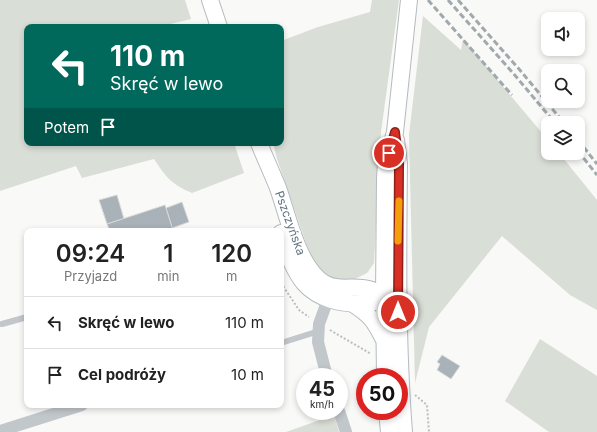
<!DOCTYPE html>
<html lang="pl">
<meta charset="utf-8">
<style>
:root{--surface:#fff;--page:#f2f2f2;--text:#222;--muted:#767676;--line:#e0e0e0}
body{margin:0;font-family:Inter,sans-serif;background:var(--page);color:var(--text);height:100vh;display:flex;flex-direction:column;font-size:15px;white-space:nowrap}
*{box-sizing:border-box;margin:0}
p{font-size:13px;color:var(--muted)}
.icon{flex:none;width:22px;height:22px;fill:none;stroke:currentColor;stroke-width:2;stroke-linecap:round;stroke-linejoin:round}
.map{position:relative;flex:1;overflow:hidden}
.details{position:absolute;left:24px;top:228px;width:260px;height:180px;display:flex;flex-direction:column;background:var(--surface);border-radius:8px;box-shadow:0 2px 6px #0003}
.details>*{flex:none}
.top-card{position:absolute;left:24px;top:24px;width:260px;height:122px;border-radius:8px;box-shadow:0 2px 6px #0003;background:#00695c;color:#fff;overflow:hidden}
.fabs{position:absolute;left:541px;top:12px;display:grid;gap:8px}
.fabs a{display:grid;place-items:center;width:44px;height:44px;border-radius:8px;background:var(--surface);box-shadow:0 2px 6px #0003;font-size:20px}
.speed{position:absolute;left:296px;top:368px;display:flex;gap:8px;font-size:20px;font-weight:700;text-align:center}
.speed>*{display:grid;place-content:center;width:52px;height:52px;border-radius:50%;background:var(--surface);box-shadow:0 2px 6px #0003;line-height:1}
.speed small{font-size:10px;font-weight:400}
.speed .limit{border:6px solid #d22;background:#fff;color:#111}
.pin{position:absolute;display:grid;place-items:center;width:34px;height:34px;color:#fff;margin:-17px;border:2px solid #fff;border-radius:50%;box-shadow:0 1px 4px #0007}
.me{position:absolute;width:44px;margin:-22px;rotate:0deg;stroke-linejoin:round;filter:drop-shadow(0 0 3px #0008)}
.turn{display:flex;align-items:center;gap:14px;height:84px;padding:0 20px;font-size:18px}
.turn .icon{width:52px;height:52px;stroke-width:2.5}
.turn b{display:block;font-size:28px;line-height:34px}
.then{display:flex;align-items:center;height:38px;padding:0 20px;background:#0003;gap:8px;font-size:15px}
.eta{display:flex;justify-content:space-evenly;align-items:center;height:68px;text-align:center}
.eta b{font-size:24px;font-weight:600;line-height:28px}
ul{padding:0;list-style:none}
li{display:flex;align-items:center;gap:12px;height:52px;padding:0 20px;border-top:1px solid var(--line)}
li div{flex:1}
li b{display:block;font-size:15px}
li em{font-style:normal}
.map>svg:first-child{display:block}
.green{fill:#d9ded6}
.building{fill:#a9b2b9;stroke:#dbdbd9}
.lines{fill:none;stroke-linecap:round;stroke-linejoin:round}
.secondary-casing{stroke:#b4bbc0;stroke-width:18}
.path{stroke:#babec1;stroke-width:2;stroke-dasharray:2 2;stroke-linecap:butt}
.service{stroke:#c2c7cb;stroke-width:6}
.minor{stroke:#c2c7cb;stroke-width:12}
.secondary{stroke:#fff;stroke-width:16}
.rail{stroke:#a1a9af;stroke-width:3;stroke-dasharray:6 3;stroke-linecap:butt}
.route-casing{stroke:#8d1f18;stroke-width:10}
.route{stroke:#d93025;stroke-width:7}
.slow{stroke:#f59e0b;stroke-width:7}
.labels{text-anchor:middle;stroke-width:4;stroke-linejoin:round;paint-order:stroke}
.street-label{font-size:12px;fill:#637583;stroke:#fff}
</style>
<div class="map">
<svg width="597" height="432" viewBox="0 0 597 432">
<rect width="100%" height="100%" fill="#f9f9f7"/>
<g class="green">
<path d="M0 0H185L191 19 158 27H27V143H234L244 173 192 193C171 184 166 177 154 159L82 178 76 166 0 191Z"/>
<path d="M372 0H399L381 132 374 263 367 273 353 280H333L314 266 277 159 273 143H281V41L318 27 370 12Z"/>
<path d="M423 16 461 50 463 39 548 140V153H559L597 200V310L570 295 502 236 429 327 415 383 409 135Z"/>
<path d="M540 339 597 376V432H549L505 401Z"/>
<path d="M334 415 339 432H286Z"/>
</g>
<g class="building">
<path d="M117 195 124 219 107 224 99 200Z"/>
<path d="M182 202 189 222 172 228 166 208Z"/>
<path d="M165 205 173 230 170 231H110L107 224Z"/>
<path d="M442 355 460 366 451 379 437 370 440 364 437 362Z"/>
</g>
<g class="lines">
<g class="secondary-casing">
<g id="secondary">
<path d="M210 0 219 27"/>
<path d="M396 140 399 164C398 253 397 343 404 432"/>
<path d="M259 143C265 158 272 173 278 188 288 216 298 267 324 283 339 292 356 284 372 290 378 292 384 298 389 302"/>
<path d="M281 233C287 250 292 268 304 283 318 299 342 305 363 303 366 303 371 303 375 302 380 300 386 296 391 293"/>
<path d="M353 304C370 315 374 320 383 338"/>
<path d="M385 377 384 297 385 179 386 163 395 132 409 0"/>
<path d="M387 411 389 432"/>
</g>
</g>
<g class="path">
<path d="M281 283 299 310 309 317"/>
<path d="M330 330 371 354"/>
<path d="M415 395 427 405 429 432"/>
</g>
<g class="service">
<path d="M2 324 27 317"/>
<path d="M281 343 319 331"/>
</g>
<g class="minor">
<path d="M327 377 318 342 319 324 328 299"/>
<path d="M339 411 346 432"/>
<path d="M0 431 82 405"/>
</g>
<use href="#secondary" class="secondary"/>
<g class="rail">
<path d="M428 0 512 95"/>
<path d="M448 0 513 73 555 123"/>
<path d="M458 0 519 69 564 123"/>
<path d="M578 140 597 164"/>
<path d="M578 151 597 175"/>
</g>
</g>
<g class="lines">
<g class="route-casing">
<path id="route" d="M389 153 395 132 399 164 398 312"/>
</g>
<use href="#route" class="route"/>
<path class="slow" d="M398 241 399 201"/>
</g>
<g class="labels">
<g class="street-label">
<text transform="translate(290 223) rotate(70)" y="4">Pszczyńska</text>
</g>
</g>
</svg>
<div class="fabs">
<a><svg class="icon" aria-label="sound" viewBox="0 0 24 24"><path d="M4 9h4l5-4v14l-5-4H4zM17 9q2 3 0 6"/></svg></a>
<a><svg class="icon" aria-label="search" viewBox="0 0 24 24"><circle cx="10" cy="10" r="6"/><path d="M15 15l6 6"/></svg></a>
<a><svg class="icon" aria-label="layers" viewBox="0 0 24 24"><path d="M12 4l9 5-9 5-9-5zM3 14l9 5 9-5"/></svg></a>
</div>
<div class="speed"><div>45<small>km/h</small></div><div class="limit">50</div></div>
<div class="pin" style="left:389px;top:153px;background:#d93025"><svg class="icon" aria-label="arrive" viewBox="0 0 24 24"><path d="M6 21V4h12l-3 4 3 4H6"/></svg></div>
<svg class="me" style="left:398px;top:312px" viewBox="-20 -20 40 40"><circle r="17" fill="#d93025" stroke="#fff" stroke-width="3"/><path d="M0-11L8 9 0 5-8 9z" fill="#fff"/></svg>
<div class="top-card">
<div class="turn"><svg class="icon" aria-label="left" viewBox="0 0 24 24"><path d="M17 20v-9H6M10 6l-5 5 5 5"/></svg><div><b>110 m</b>Skręć w lewo</div></div>
<div class="then">Potem<svg class="icon" aria-label="arrive" viewBox="0 0 24 24"><path d="M6 21V4h12l-3 4 3 4H6"/></svg></div>
</div>
<section class="details">
<div class="eta">
<div><b>09:24</b><p>Przyjazd</p></div>
<div><b>1</b><p>min</p></div>
<div><b>120</b><p>m</p></div>
</div>
<ul>
<li><svg class="icon" aria-label="left" viewBox="0 0 24 24"><path d="M17 20v-9H6M10 6l-5 5 5 5"/></svg><div><b>Skręć w lewo</b></div><em>110 m</em></li>
<li><svg class="icon" aria-label="arrive" viewBox="0 0 24 24"><path d="M6 21V4h12l-3 4 3 4H6"/></svg><div><b>Cel podróży</b></div><em>10 m</em></li>
</ul>
</section>
</div>
